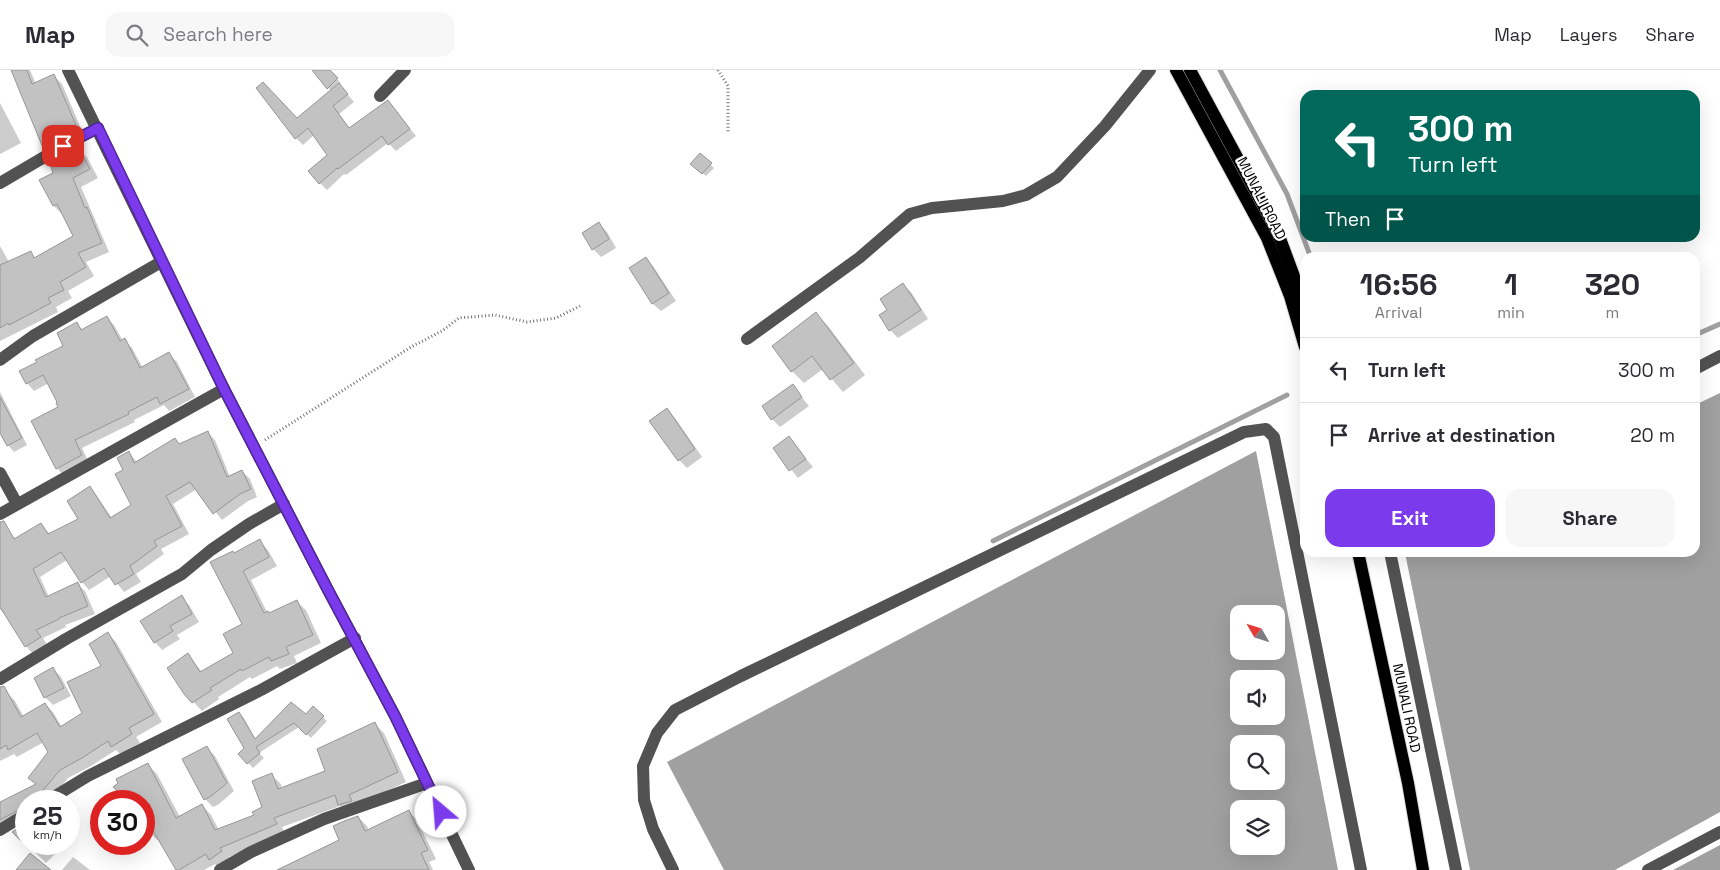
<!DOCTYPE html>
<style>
:root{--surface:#fff;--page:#f7f7f7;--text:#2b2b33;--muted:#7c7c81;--line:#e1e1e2;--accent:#7c3aed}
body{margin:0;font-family:"Space Grotesk",sans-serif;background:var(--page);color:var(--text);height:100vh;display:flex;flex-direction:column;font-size:19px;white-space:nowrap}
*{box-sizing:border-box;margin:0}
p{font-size:16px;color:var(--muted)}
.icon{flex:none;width:28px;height:28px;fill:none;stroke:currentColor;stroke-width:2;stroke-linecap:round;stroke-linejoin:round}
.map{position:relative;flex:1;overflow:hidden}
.drawer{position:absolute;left:1300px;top:182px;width:400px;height:305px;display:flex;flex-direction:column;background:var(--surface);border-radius:15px;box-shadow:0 5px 20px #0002}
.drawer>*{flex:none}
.hud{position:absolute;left:1300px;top:20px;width:400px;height:152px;border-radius:15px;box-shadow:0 5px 20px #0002;background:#00695c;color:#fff;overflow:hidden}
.needle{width:32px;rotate:309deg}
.controls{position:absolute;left:1230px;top:535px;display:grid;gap:10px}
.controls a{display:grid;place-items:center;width:55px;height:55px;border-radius:10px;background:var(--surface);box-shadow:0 5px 20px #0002;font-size:25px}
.speed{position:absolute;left:15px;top:720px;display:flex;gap:10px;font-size:25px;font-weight:700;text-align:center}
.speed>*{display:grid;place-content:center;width:65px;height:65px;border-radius:50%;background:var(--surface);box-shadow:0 5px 20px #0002;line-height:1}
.speed small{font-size:12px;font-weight:400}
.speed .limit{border:8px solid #d22;background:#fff;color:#111}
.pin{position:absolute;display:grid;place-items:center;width:42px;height:42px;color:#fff;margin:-21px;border-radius:10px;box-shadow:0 2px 8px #0006}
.me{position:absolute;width:55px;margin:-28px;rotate:333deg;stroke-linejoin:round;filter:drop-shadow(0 0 4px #0008)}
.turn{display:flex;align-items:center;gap:18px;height:105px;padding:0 25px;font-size:22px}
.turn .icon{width:65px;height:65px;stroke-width:2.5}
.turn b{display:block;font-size:35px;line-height:42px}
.then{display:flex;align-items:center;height:48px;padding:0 25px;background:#0003;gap:10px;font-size:19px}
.eta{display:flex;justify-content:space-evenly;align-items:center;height:85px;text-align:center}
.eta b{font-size:30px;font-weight:700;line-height:35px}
.button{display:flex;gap:10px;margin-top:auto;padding:10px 25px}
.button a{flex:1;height:58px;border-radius:15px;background:var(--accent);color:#fff;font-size:20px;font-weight:700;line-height:58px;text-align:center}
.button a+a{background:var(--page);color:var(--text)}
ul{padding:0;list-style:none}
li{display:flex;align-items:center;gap:15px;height:65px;padding:0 25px;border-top:1px solid var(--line)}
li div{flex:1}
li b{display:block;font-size:19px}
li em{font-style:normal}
header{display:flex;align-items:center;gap:30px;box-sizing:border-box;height:70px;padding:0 25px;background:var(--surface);border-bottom:1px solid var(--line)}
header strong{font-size:24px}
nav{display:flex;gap:28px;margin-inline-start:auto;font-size:18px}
.search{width:350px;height:45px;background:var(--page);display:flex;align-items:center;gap:12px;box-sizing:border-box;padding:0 18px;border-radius:15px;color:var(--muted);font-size:19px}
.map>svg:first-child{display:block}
.water{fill:#a0a0a0;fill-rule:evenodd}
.shadow{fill:#0003}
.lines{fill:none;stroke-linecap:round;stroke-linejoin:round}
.stream{stroke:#a0a0a0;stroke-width:5}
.building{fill:#c2c2c2;stroke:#969696}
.major-casing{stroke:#dbdbdb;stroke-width:14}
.path{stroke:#747474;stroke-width:3;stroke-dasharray:1 2.5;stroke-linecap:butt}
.minor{stroke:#525252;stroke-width:12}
.major{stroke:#000;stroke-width:12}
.route-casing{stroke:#51269a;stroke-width:12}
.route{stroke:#7c3aed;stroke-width:9}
.labels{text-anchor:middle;stroke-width:4.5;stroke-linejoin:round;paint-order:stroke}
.street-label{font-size:14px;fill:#000;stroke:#fff}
</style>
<header>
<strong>Map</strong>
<div class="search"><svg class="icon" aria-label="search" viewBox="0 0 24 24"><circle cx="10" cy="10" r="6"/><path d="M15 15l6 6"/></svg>Search here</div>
<nav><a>Map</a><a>Layers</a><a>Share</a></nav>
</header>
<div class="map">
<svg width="1720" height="800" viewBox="0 0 1720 800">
<rect width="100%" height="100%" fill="#fff"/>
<g class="water">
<path d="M1720 323V742L1615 800H1470L1405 483 1695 482V335Z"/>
<path d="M1256 381 1338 800H724L667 692ZM1239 544H1276V581H1239ZM1239 609H1276V646H1239ZM1239 674H1276V711H1239ZM1239 739H1276V776H1239Z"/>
<path d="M1720 775V800H1673Z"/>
</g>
<g class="shadow">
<path d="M13 0H30L36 14 54 6 62 14 83 63 52 85 44 77Z"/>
<path d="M314 0H328L341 13 339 14 354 32 339 44 350 59 388 31 416 66 396 81 388 73 346 105 344 104 327 120 320 113 329 85 314 65 303 75 296 68 297 50 331 21Z"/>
<path d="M0 33 21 73 0 84Z"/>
<path d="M78 79 87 87 98 108 81 117 109 182 86 192 94 206 68 221 72 228 56 237 58 242 0 271V176L9 192 30 183 36 188 74 167 62 144 54 136 40 109 54 102Z"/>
<path d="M700 84 714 98 706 106 696 97Z"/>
<path d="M599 154 607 162 616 178 601 187 593 179Z"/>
<path d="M646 189 653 196 676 231 661 241 653 234 631 198Z"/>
<path d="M903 215 911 222 928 249 898 268 890 260 889 241Z"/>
<path d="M816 244 828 256 865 305 843 322 823 299 804 313 792 301Z"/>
<path d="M107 248 114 255 123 271 124 270 132 278 143 298 169 284 177 292 195 327 169 341 164 335 134 350 135 352 82 378 89 393 64 406 57 398 60 337 49 313 34 321 27 313 65 276 77 254 83 260Z"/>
<path d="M792 315 809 336 780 357 772 349Z"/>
<path d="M0 322 27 375 14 382 8 375 0 360Z"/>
<path d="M667 340 675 348 702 387 687 398 679 390Z"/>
<path d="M208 363 215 370 230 407 242 401 250 409 257 427 248 431 222 450 197 419 173 434 189 464 161 479 164 484 136 504 141 512 124 522 111 506 89 520 82 512 67 490 40 507 49 527 77 514 85 521 95 544 65 555 66 557 43 568 47 575 33 584 26 576 11 552 0 539V466L9 462 16 469 41 454 50 464 80 449 90 418 97 426 112 448 133 435 124 401 129 383 137 392 175 370 180 375Z"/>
<path d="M789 368 813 397 798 408 775 379Z"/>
<path d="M259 471 268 480 277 496 251 510 267 542 269 545 297 532 306 540 321 573 294 586 297 593 280 599 277 596 252 609 250 607 218 627 219 629 202 641 185 623 188 585 202 602 234 583 244 554 234 484Z"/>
<path d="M181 527 189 535 199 552 177 565 180 569 162 580 155 572Z"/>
<path d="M108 564 116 572 162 652 136 667 140 673 120 684 116 680 91 696 68 708 49 731H26V747L0 755V733L37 715 50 683 44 672 17 687 14 684 0 691V627L7 623 15 631 24 647 45 634 53 642 62 657 83 643 103 596Z"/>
<path d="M53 599 61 607 71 626 53 635 45 627 35 608Z"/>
<path d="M313 637 327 651 311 668 299 657 259 683 264 688 253 698 240 684 246 679 239 643 244 648 256 670 306 645Z"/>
<path d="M375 654 384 663 406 712 358 734 349 744 340 736 282 757 285 763 229 787 231 790 219 798 215 794 204 800H177L160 769 157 770 148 761 144 753V731H129L128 729 147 694 157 704 180 747 202 735 211 745 219 760 255 746 264 738 271 705 281 714 282 719 327 702Z"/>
<path d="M207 678 215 686 234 721 219 734 213 737 205 729Z"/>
<path d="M408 741 417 750 436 789 429 792 433 800H279L340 770 358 747 367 756 369 761Z"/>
<path d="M26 754V774H55L60 779 46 793 14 762Z"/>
<path d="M73 787 90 800H62Z"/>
</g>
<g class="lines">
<g class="stream">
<path d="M1220 0 1287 124 1311 188"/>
<path d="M1695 265 1720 254"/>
<path d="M993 471 1287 325"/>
</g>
</g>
<g class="building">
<path d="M11 0H27L32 14 54 4 76 55 68 58 71 63 43 78Z"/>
<path d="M312 0H330L338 8 327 19Z"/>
<path d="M263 12 297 48 339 13 348 24 333 36 349 58 388 30 410 59 388 75 382 66 338 99 337 98 319 114 308 101 327 85 308 58 295 69 256 18Z"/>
<path d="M78 77 90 99 73 108 85 138 87 137 102 173 78 183 86 197 60 212 64 220 48 228 51 233 9 255 8 253 0 258V195L31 181 34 188 73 166 57 134 53 136 39 110 53 103 50 93Z"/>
<path d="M700 83 712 93 702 104 690 94Z"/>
<path d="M599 152 609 169 592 180 582 163Z"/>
<path d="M646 187 669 223 652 234 629 198Z"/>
<path d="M903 213 921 240 889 261 879 245 887 240 880 229Z"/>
<path d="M816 242 854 293 830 310 812 286 791 302 772 276Z"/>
<path d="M107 246 120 271 125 268 140 298 169 282 189 319 160 334 157 327 128 342 129 344 75 370 82 385 56 399 31 351 58 337 56 333 57 332 43 305 26 314 19 301 37 292 35 290 63 276 57 263 77 252 81 260Z"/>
<path d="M793 314 802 327 771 350 762 336Z"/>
<path d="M0 327 22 368 7 376 0 363Z"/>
<path d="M667 338 695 379 678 391 649 351Z"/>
<path d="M208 361 227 407 242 400 251 419 240 424 213 444 190 412 166 426 182 456 154 471 157 476 130 496 134 504 115 515 104 498 81 513 61 482 33 499 46 527 78 512 88 536 59 548V549L36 560 41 567 25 577 0 537V452L4 451 14 469 41 453 48 464 78 449 67 431 90 416 110 448 131 435 115 404 123 400 117 388 129 381 134 393 175 368 179 374Z"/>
<path d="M789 366 806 389 789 401 773 378Z"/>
<path d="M260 469 269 487 243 501 264 543 268 541 269 543 297 530 313 565 286 577 289 584 271 591 269 587 242 601 241 599 210 618 212 620 192 633 184 624 167 598 188 583 200 602 233 583 223 564 242 554 210 492 233 481 234 483Z"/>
<path d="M182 525 192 544 170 556 173 561 154 573 140 551Z"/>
<path d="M108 562 154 644 129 658 132 664 111 677 108 671 82 688 60 700 34 731H26V736L0 750V732L36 714 28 708 48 682 37 663 8 680 6 675 0 679V617L4 616 21 647 45 633 60 657 82 643 67 612 101 596 89 574Z"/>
<path d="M53 597 64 618 44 628 34 608Z"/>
<path d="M291 632 306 644 313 636 324 646 306 665 294 653 256 677 260 683 247 694 238 684 244 678 227 649 239 642 255 669Z"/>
<path d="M375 652 398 702 349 725 352 731 338 735 335 725 274 748 277 754 220 778 222 781 209 790 206 784 179 800H176L152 759 144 764V731H116L122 725 113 717 118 713 116 709 148 693 176 748 202 734 215 760 254 745 252 742 262 737 252 711 272 703 278 719 325 701 317 679Z"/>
<path d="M207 676 227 713 211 726 204 730 182 689Z"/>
<path d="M409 740 428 780 421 783 429 800H277L339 770 333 756 344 751 358 746 365 761Z"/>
<path d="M26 753V776L12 762Z"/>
<path d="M30 783 51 800H16Z"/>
</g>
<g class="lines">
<g class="major-casing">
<g id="major">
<path d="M1176 0 1267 168 1290 226 1305 277"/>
<path d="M1190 0 1278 163 1305 236"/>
<path d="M1358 482 1408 713 1423 800"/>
</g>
</g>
<g class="path">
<path d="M718 0 728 16V63"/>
<path d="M265 370 411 277 442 261 459 248 495 245 527 252 556 248 580 236"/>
</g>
<g class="minor">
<path d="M68 0 224 319 328 520 395 646 469 800"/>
<path d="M380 26 405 0"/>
<path d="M0 113 63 76 98 58"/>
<path d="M747 269 859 188 910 144 932 138 1003 131 1026 125 1057 107 1105 56 1150 0"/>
<path d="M0 290 33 266 161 192"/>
<path d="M1695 299 1720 286"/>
<path d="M0 403 17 434"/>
<path d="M0 444 224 319"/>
<path d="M1390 482 1456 800"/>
<path d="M0 609 66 569 182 504 211 480 249 454 284 434"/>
<path d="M47 731 88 706 261 620 355 568"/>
<path d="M0 760 26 744"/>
<path d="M220 800 251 782 324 749 427 713"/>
<path d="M673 800 653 759 644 730 643 696 657 663 675 640 741 606 1244 362 1266 359 1274 367 1361 800"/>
<path d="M1648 800 1720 762"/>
</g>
<use href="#major" class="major"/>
</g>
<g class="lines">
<g class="route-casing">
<path id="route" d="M63 76 98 58 224 319 328 520 395 646 441 742"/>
</g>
<use href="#route" class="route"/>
</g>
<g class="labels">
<g class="street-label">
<text transform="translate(1262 128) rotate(63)" y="5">MUNALI ROAD</text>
<text transform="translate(1407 638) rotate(78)" y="5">MUNALI ROAD</text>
</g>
</g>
</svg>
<div class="controls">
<a><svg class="needle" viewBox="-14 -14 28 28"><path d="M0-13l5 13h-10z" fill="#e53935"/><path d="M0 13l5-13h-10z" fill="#7c7c81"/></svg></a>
<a><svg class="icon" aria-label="sound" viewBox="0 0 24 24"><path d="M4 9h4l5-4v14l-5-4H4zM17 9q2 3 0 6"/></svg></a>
<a><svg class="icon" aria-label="search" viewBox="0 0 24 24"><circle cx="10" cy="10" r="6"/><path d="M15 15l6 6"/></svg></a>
<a><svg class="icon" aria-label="layers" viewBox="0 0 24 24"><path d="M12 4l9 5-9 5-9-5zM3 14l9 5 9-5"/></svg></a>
</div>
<div class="speed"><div>25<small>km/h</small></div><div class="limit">30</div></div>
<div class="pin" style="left:63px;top:76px;background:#d93025"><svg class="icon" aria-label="arrive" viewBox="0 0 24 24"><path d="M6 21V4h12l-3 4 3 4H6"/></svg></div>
<svg class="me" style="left:441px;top:742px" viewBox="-20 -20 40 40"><circle r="19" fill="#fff"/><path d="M0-13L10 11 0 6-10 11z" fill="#7c3aed"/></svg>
<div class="hud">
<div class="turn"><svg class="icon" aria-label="left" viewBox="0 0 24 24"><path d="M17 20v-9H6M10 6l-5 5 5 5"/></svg><div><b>300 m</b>Turn left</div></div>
<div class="then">Then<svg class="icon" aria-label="arrive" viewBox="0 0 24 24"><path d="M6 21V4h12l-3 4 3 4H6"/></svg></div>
</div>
<section class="drawer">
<div class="eta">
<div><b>16:56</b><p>Arrival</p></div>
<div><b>1</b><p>min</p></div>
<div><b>320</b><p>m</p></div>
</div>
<ul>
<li><svg class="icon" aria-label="left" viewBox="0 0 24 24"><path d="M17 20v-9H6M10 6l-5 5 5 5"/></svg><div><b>Turn left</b></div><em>300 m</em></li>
<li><svg class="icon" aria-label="arrive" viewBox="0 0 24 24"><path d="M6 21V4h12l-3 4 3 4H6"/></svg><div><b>Arrive at destination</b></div><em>20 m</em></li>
</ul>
<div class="button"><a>Exit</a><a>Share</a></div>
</section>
</div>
